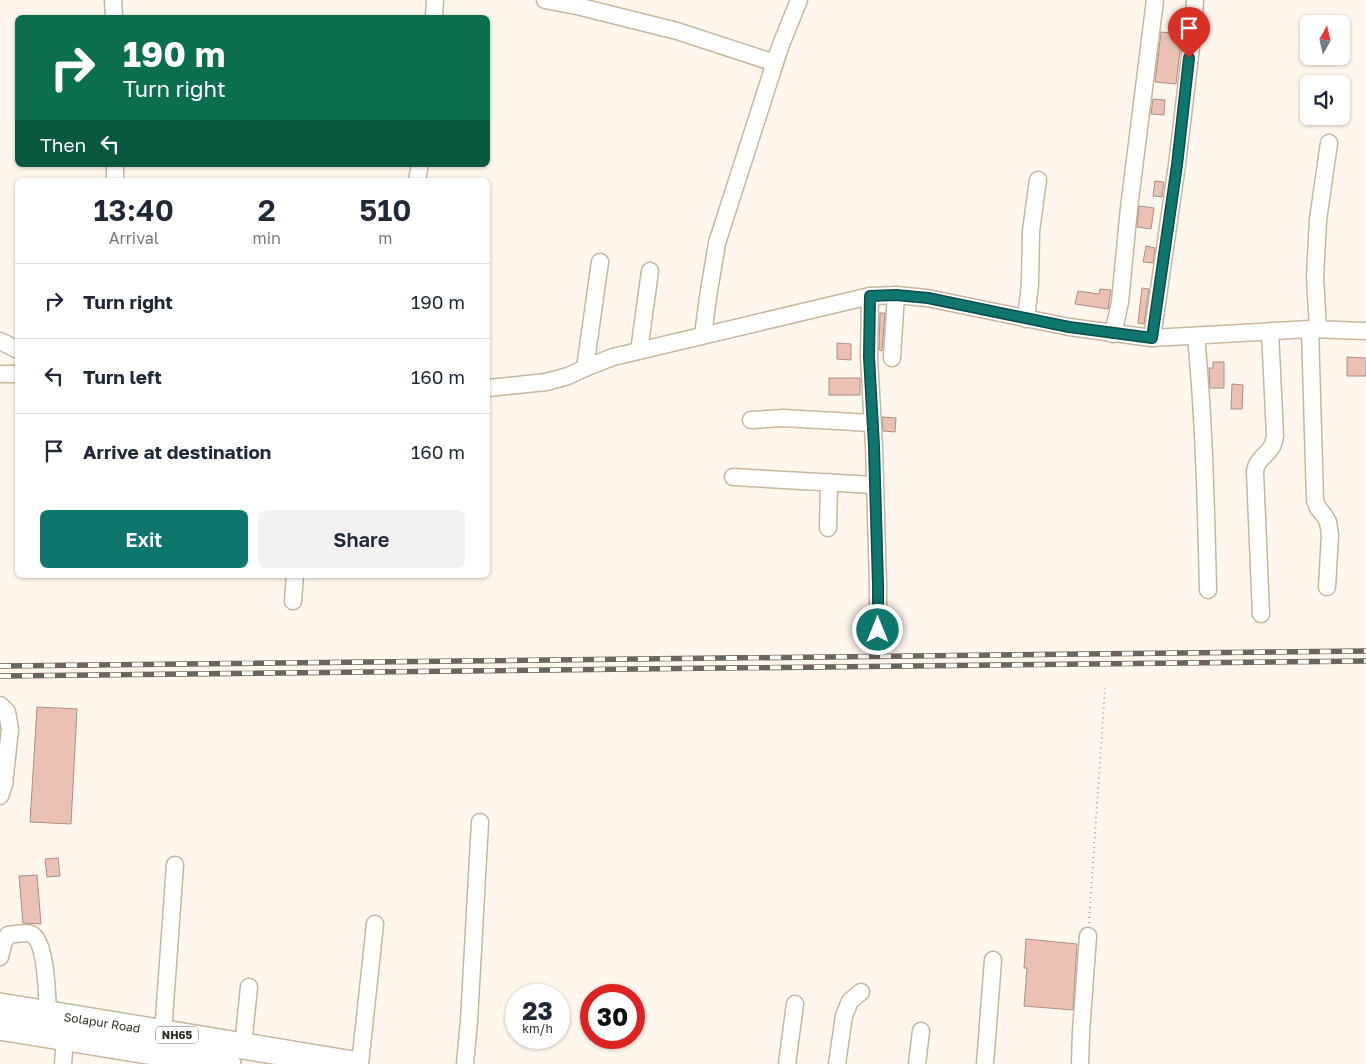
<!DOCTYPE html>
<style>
:root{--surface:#fff;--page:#f2f2f3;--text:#1f2937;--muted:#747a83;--line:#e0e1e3;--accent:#0f766e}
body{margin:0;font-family:"Golos Text",sans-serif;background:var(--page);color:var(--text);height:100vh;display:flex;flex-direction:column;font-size:19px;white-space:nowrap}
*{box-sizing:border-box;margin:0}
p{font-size:16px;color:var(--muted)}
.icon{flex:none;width:28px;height:28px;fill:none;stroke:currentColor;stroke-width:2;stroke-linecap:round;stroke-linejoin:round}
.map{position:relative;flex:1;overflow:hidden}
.sheet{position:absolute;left:15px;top:178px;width:475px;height:400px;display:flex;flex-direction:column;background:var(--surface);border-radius:8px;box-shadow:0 1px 4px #0004}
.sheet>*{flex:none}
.guide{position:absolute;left:15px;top:15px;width:475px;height:152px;border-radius:8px;box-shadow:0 1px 4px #0004;background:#0b6e4f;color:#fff;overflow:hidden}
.needle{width:32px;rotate:8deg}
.fabs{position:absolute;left:1300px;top:15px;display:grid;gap:10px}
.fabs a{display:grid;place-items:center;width:50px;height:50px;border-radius:8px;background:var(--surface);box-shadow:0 1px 4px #0004;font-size:25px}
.speed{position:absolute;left:505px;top:984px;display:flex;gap:10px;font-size:25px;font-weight:700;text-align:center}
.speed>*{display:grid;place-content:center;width:65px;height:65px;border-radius:50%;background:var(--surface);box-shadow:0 1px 4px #0004;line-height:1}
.speed small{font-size:12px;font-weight:400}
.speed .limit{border:8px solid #d22;background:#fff;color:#111}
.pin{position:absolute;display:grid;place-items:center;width:42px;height:42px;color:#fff;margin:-51px -21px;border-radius:50% 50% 50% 0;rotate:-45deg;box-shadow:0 0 5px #0007}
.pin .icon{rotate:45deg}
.me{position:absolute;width:55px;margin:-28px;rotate:0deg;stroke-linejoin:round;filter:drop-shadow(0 0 4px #0008)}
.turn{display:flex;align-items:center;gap:18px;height:105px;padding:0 25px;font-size:22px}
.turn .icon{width:65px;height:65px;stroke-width:2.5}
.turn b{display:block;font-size:35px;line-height:42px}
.then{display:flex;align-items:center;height:48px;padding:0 25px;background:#0003;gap:10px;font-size:19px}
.eta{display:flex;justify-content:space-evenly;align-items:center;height:85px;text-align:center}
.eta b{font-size:30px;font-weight:600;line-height:35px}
.button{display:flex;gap:10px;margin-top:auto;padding:10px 25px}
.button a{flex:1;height:58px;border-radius:8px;background:var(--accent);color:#fff;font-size:20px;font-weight:600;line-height:58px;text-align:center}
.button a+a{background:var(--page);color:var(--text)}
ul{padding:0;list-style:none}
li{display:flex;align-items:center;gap:15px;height:75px;padding:0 25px;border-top:1px solid var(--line)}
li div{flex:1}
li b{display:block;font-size:19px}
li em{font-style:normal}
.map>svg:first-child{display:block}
.building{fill:#ebc1b4;stroke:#ad8e84}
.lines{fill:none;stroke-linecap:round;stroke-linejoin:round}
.minor-casing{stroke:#c8b69d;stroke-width:19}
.highway-casing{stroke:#c8b69d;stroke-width:28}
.path{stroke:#a69e94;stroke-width:2;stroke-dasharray:1 4;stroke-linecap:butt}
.minor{stroke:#fff;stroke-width:16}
.highway{stroke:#fff;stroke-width:25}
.rail-casing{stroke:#6c655b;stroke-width:5.5}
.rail{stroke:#fff;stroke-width:4;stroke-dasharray:11;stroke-linecap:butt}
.route-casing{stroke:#0a4d48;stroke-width:12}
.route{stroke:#0f766e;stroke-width:9}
.labels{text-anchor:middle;stroke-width:4;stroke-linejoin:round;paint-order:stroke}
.shield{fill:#fff;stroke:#716c65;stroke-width:1}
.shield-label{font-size:11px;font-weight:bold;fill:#342d23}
.street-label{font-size:12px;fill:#342d23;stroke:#fff}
</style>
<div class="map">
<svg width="1366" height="1064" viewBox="0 0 1366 1064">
<rect width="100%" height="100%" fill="#fff7ed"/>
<g class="building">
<path d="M1161 32 1182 34 1176 84 1155 82Z"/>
<path d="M1153 99 1165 100 1164 115 1151 114Z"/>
<path d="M1155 181 1164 182 1162 197 1153 196Z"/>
<path d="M1139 206 1154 208 1151 229 1137 227Z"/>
<path d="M1146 246 1155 248 1153 263 1143 262Z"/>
<path d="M1142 288 1149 289 1144 324 1138 323Z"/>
<path d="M1100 289 1111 290 1108 309 1075 304 1078 291 1099 294Z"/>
<path d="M880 313H885L882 351 879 350Z"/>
<path d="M837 343 851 344V360L837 359Z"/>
<path d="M1347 357 1366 358V376H1347Z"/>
<path d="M1213 362H1224V388H1210L1209 368H1213Z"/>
<rect x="829" y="378" width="31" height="17"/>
<path d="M1232 384 1243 385 1242 409H1231Z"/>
<path d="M882 417 896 418 895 432 883 431Z"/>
<path d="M37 707 77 709 71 824 30 822Z"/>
<path d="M58 858 60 876 47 877 45 859Z"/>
<path d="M37 875 41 924 23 923 19 876Z"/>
<path d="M1026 939 1077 944 1073 1010 1024 1006 1027 968H1024Z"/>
</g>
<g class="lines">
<g class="minor-casing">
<g id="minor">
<path d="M113 0 114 18"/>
<path d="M545 0 581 7 677 31 775 63"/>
<path d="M434 18 435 0"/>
<path d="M115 165V180"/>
<path d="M417 180 420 165"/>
<path d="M870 296 869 357 874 446 878 585V630"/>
<path d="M1026 319 1030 284 1031 231 1038 180"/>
<path d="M1310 329 1315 500 1318 508 1324 515 1328 522 1330 535 1327 587"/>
<path d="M1318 329 1315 277 1318 220 1329 143"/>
<path d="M1113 334 1120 302 1129 208 1155 0"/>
<path d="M703 335 708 297 717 243 780 47 799 0"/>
<path d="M1196 336C1204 420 1206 505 1208 590"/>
<path d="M1152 338 1177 165 1194 22 1195 0"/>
<path d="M0 341 18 350"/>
<path d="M639 351 650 271"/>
<path d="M892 358 896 295"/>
<path d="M585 368 600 262"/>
<path d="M0 374H18"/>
<path d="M488 388 546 382 568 376 585 368 613 357 870 296 896 295 927 298 1069 327 1152 338 1310 329 1366 331"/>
<path d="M751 420 783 418 872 423"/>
<path d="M733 477 874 485"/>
<path d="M828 528 829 482"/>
<path d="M293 601 295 575"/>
<path d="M1261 614 1255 472C1256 460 1265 457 1271 448 1274 444 1274 440 1275 436L1270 331"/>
<path d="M0 705 7 712 10 729 4 785 0 796"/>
<path d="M0 957 4 942 8 935C14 934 25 932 31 934 47 941 47 998 48 1014"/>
<path d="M163 1033 175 865"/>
<path d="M243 1046 249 987"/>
<path d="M63 1064 65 1038"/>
<path d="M360 1064 375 924"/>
<path d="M465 1064 469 1021 480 822"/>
<path d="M787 1064 795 1004"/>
<path d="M837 1064 844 1016 850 1001 861 992"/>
<path d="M917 1064 921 1031"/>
<path d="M985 1064 993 960"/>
<path d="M1080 1064 1081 1032 1088 936"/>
</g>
</g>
<g class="highway-casing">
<g id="highway">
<path d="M0 1006 353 1064"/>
<path d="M0 1027 228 1064"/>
</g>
</g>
<path class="path" d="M1089 923 1105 688"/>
<use href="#minor" class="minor"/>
<use href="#highway" class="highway"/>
<g class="rail-casing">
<g id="rail">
<path d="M0 666 1366 651"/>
<path d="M0 676 1366 661"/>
</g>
</g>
<use href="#rail" class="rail"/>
</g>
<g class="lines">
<g class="route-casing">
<path id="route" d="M878 630V585L874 446 869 357 870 296 896 295 928 298 1069 327 1152 338 1177 165 1189 58"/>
</g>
<use href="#route" class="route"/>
</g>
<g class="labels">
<rect class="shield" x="156" y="1026.5" width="42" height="17" rx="4"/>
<g class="shield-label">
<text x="177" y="1039">NH65</text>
</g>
<g class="street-label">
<text transform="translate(102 1023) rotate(9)" y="4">Solapur Road</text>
</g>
</g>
</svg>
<div class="fabs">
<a><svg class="needle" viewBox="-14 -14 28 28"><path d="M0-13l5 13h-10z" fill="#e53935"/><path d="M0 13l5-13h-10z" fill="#747a83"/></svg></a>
<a><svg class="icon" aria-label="sound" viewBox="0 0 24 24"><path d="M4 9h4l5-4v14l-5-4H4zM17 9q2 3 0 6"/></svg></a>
</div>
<div class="speed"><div>23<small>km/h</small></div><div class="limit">30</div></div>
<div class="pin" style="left:1189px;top:58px;background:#d93025"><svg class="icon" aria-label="arrive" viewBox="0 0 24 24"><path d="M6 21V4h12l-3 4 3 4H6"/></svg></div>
<svg class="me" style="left:878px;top:630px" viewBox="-20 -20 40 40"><circle r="17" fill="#0f766e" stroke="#fff" stroke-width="3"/><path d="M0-11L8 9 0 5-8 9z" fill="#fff"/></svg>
<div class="guide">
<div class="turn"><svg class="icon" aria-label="right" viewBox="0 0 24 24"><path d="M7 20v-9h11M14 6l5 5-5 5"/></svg><div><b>190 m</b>Turn right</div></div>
<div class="then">Then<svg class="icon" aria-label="left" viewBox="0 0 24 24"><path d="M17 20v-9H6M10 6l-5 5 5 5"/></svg></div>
</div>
<section class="sheet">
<div class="eta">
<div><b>13:40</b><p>Arrival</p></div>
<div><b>2</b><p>min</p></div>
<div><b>510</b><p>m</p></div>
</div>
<ul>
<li><svg class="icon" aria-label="right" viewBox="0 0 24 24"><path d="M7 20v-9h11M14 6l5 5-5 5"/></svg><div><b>Turn right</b></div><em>190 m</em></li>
<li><svg class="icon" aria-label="left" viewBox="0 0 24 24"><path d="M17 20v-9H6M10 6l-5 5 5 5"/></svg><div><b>Turn left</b></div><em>160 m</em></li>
<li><svg class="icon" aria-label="arrive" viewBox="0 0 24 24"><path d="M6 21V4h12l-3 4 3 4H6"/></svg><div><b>Arrive at destination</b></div><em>160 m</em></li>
</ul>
<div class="button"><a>Exit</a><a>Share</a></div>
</section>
</div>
